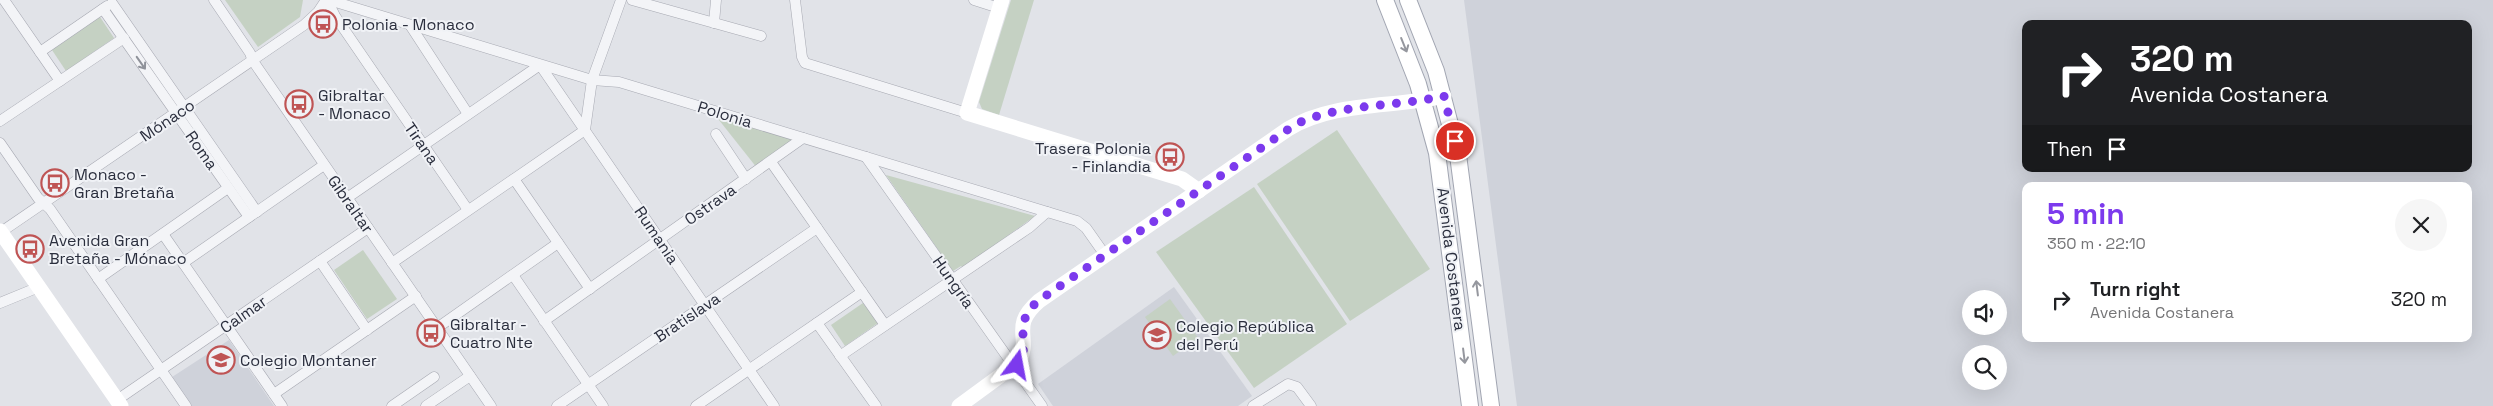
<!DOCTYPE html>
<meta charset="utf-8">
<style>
:root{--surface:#fff;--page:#f6f6f6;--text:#202124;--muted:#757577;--accent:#7c3aed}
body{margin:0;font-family:"Space Grotesk",sans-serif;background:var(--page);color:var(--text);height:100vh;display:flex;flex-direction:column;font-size:19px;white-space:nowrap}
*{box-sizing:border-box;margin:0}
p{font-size:16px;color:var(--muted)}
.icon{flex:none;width:28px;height:28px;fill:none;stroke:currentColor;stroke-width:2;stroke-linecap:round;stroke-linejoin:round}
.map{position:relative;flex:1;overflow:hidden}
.drawer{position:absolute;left:2022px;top:182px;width:450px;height:160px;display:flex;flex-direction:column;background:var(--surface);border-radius:10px;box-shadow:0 5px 20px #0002}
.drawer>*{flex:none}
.guide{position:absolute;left:2022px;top:20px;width:450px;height:152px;border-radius:10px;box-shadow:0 5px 20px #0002;background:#202124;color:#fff;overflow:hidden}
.buttons{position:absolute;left:1962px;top:290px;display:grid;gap:10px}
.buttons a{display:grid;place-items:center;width:45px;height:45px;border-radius:50%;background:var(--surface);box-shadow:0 5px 20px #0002;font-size:25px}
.pin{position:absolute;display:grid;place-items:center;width:42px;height:42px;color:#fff;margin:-21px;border:2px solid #fff;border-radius:50%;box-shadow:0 1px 5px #0007}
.me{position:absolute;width:55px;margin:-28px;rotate:13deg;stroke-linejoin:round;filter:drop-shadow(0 0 4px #0008)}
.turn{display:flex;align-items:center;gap:18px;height:105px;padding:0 25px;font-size:22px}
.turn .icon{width:65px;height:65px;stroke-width:2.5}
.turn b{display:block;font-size:35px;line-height:42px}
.then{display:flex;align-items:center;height:48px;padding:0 25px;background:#0003;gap:10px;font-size:19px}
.round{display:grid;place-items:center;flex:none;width:52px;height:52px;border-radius:26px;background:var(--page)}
.head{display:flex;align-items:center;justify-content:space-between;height:85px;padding:0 25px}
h1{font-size:30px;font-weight:700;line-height:38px;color:var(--accent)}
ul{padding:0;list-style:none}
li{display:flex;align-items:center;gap:15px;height:65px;padding:0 25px}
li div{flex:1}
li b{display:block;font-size:19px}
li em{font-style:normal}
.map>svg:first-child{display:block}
.built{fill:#cfd2da;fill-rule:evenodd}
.green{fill:#c5d1c3}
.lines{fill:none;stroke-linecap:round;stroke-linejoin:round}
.street-casing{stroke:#a7a9b2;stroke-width:11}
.primary-casing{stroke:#a2a6b2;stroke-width:18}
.street{stroke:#f3f4f7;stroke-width:10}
.secondary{stroke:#fff;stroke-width:15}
.primary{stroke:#fff;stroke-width:16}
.oneway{stroke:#95979e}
.oneway2{stroke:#8f929a}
.route{stroke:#7c3aed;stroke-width:9;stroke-dasharray:0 16.2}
.labels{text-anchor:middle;stroke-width:4;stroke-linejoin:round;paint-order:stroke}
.poi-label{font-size:16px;fill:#2b2f3e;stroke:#f0f2f6;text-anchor:start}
.street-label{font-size:16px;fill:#2b2f3e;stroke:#f0f2f6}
</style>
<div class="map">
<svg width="2493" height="406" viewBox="0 0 2493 406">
<rect width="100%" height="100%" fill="#e1e3e8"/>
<g class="built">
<path d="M1464 0H2493V406H1517ZM2026 24H2469V169H2026ZM2026 186H2469V339H2026ZM1971 299H1999V326H1971ZM1971 354H1999V381H1971Z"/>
<path d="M1174 287 1252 396 1238 406H1053L1038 384Z"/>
<path d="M229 340 274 406H188L169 379Z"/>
</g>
<g class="green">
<path d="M225 0H303L300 17 258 47Z"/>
<path d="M1011 0H1034L999 115 982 109 979 102Z"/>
<path d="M100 17 114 38 66 71 52 50Z"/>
<path d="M715 115 804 143 761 173Z"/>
<path d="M1337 130 1430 269 1350 321 1257 184Z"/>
<path d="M886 175 1035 216 963 268 961 266 953 271Z"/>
<path d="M1254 187 1347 324 1254 388 1156 252Z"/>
<path d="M363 250 397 299 367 319 334 270Z"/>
<path d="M1170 299 1198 338 1173 356 1145 317Z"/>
<path d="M863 303 878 323 845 346 831 325Z"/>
</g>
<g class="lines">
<g class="street-casing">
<g id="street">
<path d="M4 0 60 81"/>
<path d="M214 0 250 53 253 61 491 406"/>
<path d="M327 0 335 16 468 210"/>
<path d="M329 0 592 80 619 82 1077 221 1086 228 1105 255"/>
<path d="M632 0 761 36"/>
<path d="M795 0 802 57 805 63 967 113"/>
<path d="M974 0 999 8"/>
<path d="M112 3 257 212"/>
<path d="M103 9 249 217"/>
<path d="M714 23 716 0"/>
<path d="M410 25 468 114"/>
<path d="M40 52 107 6"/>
<path d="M0 121 124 38"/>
<path d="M716 134 746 179"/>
<path d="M0 143 38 198 50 209 186 406"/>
<path d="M866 157 1042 406"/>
<path d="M771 162 885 325"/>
<path d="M514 179 590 289"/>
<path d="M347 198 540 65 774 406"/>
<path d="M1 232 304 25 318 12 326 0"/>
<path d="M163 234 282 406"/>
<path d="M320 261 367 330"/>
<path d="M183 263 324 165"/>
<path d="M392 263 585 130 592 80 621 0"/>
<path d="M513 275 603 406"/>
<path d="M98 279 228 188"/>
<path d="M0 303 39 287"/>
<path d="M544 321 803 138"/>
<path d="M817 323 876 406"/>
<path d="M437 328 558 243"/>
<path d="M840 356 1030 227 1047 212"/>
<path d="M274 394 416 296"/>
<path d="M117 400 368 228"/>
<path d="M392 406 434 377"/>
<path d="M426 406 470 376"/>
<path d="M557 406 817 228"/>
<path d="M696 406 862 292"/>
<path d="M1253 406 1288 384 1297 387 1311 406"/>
</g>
</g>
<g class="primary-casing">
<g id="primary">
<path d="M1385 0 1418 84 1437 153 1470 406"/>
<path d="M1408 0 1436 71 1458 155 1491 406"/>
</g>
</g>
<use href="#street" class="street"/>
<g class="secondary">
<path d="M1002 0 967 113 1182 179 1199 191"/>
<path d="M0 231 121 406"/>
<path d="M959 406 1019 362C1032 337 1009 327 1039 301L1288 129C1334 101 1393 108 1444 96"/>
</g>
<use href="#primary" class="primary"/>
</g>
<defs><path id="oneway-shaft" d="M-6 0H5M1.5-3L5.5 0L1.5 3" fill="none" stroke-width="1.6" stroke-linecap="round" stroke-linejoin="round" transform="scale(1.25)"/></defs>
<g class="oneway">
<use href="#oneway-shaft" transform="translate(1404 45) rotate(68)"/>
<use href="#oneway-shaft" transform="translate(1477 288) rotate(-97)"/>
<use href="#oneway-shaft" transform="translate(1464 356) rotate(83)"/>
</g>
<use class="oneway2" href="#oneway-shaft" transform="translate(141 63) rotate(55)"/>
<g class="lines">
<path class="route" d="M1017 365C1034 343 1009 327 1038 301L1296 124C1342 103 1396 107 1444 96L1455 141"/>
</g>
<defs>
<g id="bus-ring" transform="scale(1.4375)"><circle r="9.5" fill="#f0f2f6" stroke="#bf5454" stroke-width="1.5"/><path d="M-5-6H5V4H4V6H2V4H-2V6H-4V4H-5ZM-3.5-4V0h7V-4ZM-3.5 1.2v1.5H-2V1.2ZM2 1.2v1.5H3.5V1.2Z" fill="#bf5454"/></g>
<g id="school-ring" transform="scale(1.4375)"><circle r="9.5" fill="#f0f2f6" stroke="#bf5454" stroke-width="1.5"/><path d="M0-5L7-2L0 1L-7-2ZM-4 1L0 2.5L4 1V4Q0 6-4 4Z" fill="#bf5454"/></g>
</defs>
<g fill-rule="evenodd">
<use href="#bus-ring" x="323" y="24"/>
<use href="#bus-ring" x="299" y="104"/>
<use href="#bus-ring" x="1170" y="157"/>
<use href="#bus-ring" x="55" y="183"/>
<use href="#bus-ring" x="30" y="249"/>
<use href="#bus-ring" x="431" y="333"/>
<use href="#school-ring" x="1157" y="335"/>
<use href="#school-ring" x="221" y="360"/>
</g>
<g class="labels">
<g class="poi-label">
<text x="342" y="30">Polonia - Monaco</text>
<text x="318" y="101">Gibraltar<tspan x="318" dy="18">- Monaco</tspan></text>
<text x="1151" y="154" text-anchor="end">Trasera Polonia<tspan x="1151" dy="18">- Finlandia</tspan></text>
<text x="74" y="180">Monaco -<tspan x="74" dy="18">Gran Bretaña</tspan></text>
<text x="49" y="246">Avenida Gran<tspan x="49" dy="18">Bretaña - Mónaco</tspan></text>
<text x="450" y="330">Gibraltar -<tspan x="450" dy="18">Cuatro Nte</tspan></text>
<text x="1176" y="332">Colegio República<tspan x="1176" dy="18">del Perú</tspan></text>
<text x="240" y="366">Colegio Montaner</text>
</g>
<g class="street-label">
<text transform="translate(725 114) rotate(17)" y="6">Polonia</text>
<text transform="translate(167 120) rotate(-34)" y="6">Mónaco</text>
<text transform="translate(422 143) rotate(55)" y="6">Tirana</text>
<text transform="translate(202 150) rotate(55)" y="6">Roma</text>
<text transform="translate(351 204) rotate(55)" y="6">Gibraltar</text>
<text transform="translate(710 204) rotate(-35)" y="6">Ostrava</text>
<text transform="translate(657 235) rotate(56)" y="6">Rumania</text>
<text transform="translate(1452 259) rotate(83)" y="6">Avenida Costanera</text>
<text transform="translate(954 282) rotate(55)" y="6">Hungría</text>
<text transform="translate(243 314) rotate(-35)" y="6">Calmar</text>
<text transform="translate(687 317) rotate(-34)" y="6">Bratislava</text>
</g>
</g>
</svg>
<div class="buttons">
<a><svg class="icon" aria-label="sound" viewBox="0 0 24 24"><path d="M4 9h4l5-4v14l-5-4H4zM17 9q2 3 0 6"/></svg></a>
<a><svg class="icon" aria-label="search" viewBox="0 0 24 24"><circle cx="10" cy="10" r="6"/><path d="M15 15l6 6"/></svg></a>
</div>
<div class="pin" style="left:1455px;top:141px;background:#d93025"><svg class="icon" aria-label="arrive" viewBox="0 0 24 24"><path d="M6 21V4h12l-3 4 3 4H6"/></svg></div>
<svg class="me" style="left:1017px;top:365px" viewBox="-20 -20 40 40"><path d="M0-17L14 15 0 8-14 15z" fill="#7c3aed" stroke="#fff" stroke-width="4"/></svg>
<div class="guide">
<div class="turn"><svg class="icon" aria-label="right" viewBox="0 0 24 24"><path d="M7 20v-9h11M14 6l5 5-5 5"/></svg><div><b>320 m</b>Avenida Costanera</div></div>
<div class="then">Then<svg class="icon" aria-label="arrive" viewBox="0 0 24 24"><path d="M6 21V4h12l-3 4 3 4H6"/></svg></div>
</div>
<section class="drawer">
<div class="head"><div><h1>5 min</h1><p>350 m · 22:10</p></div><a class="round"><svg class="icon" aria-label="close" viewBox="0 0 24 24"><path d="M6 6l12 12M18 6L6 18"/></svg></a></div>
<ul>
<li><svg class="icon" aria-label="right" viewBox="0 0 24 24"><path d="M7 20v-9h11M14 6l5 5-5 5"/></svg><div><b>Turn right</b><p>Avenida Costanera</p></div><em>320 m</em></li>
</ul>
</section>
</div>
